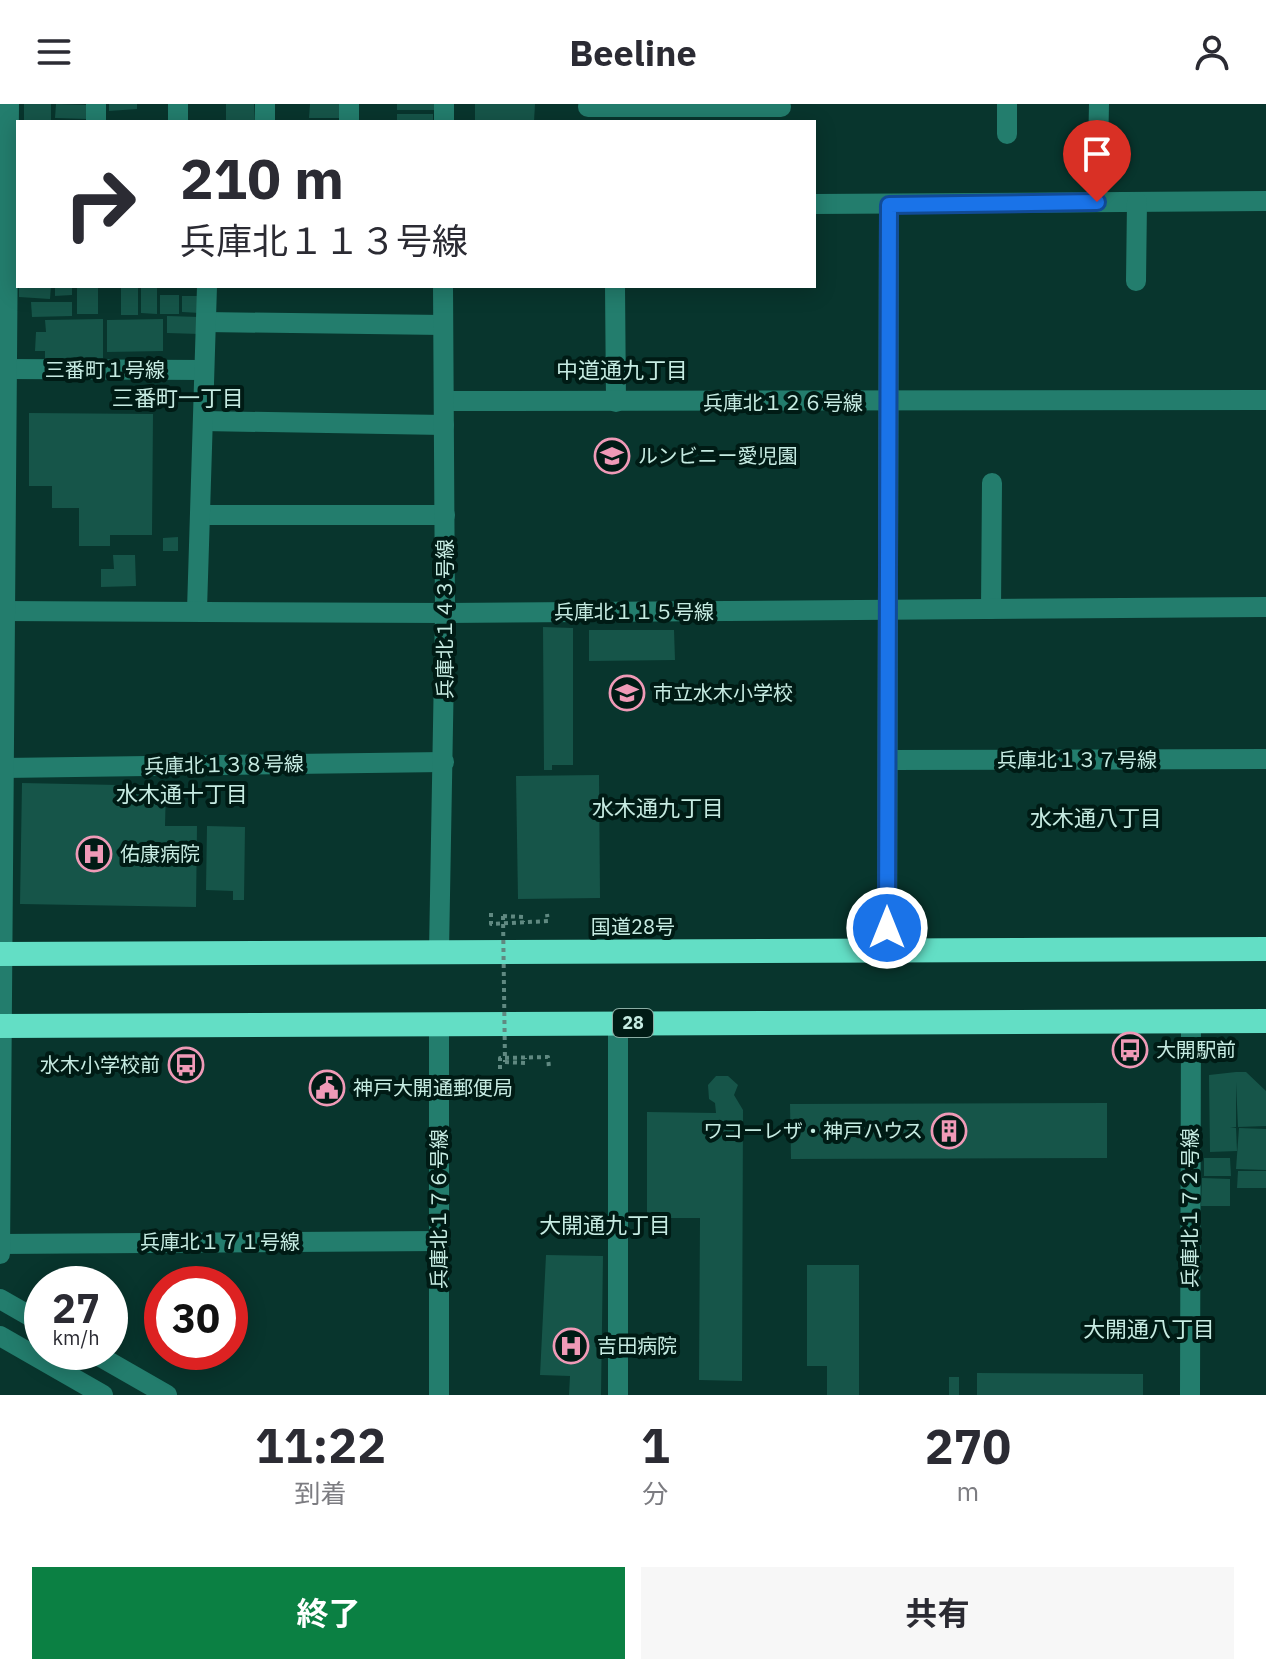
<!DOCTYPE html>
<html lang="ja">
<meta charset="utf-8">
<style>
:root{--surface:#fff;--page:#f7f7f7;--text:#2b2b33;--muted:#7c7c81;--accent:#0b8043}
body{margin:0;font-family:"IBM Plex Sans","Noto Sans JP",sans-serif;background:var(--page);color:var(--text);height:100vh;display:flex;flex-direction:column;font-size:30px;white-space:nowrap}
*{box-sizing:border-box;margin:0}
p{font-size:26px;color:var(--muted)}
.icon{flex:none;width:44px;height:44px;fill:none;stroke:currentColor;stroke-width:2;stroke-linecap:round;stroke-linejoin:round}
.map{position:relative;height:1291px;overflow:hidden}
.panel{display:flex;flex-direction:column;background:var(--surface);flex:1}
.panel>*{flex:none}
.hud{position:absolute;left:16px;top:16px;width:800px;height:168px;border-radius:0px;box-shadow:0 4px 20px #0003;background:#fff;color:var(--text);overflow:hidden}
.speed{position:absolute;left:24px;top:1162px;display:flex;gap:16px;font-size:40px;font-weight:700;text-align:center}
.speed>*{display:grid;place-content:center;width:104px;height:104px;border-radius:50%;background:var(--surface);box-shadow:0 4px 20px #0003;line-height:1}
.speed small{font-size:20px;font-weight:400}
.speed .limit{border:12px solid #d22;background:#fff;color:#111}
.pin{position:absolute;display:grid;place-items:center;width:68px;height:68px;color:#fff;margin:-82px -34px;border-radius:50% 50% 50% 0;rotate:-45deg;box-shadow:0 0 8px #0007}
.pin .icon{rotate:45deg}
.me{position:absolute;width:88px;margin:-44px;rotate:0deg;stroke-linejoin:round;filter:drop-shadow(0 0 6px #0008)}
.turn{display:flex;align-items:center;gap:28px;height:168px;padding:0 32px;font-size:36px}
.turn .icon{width:104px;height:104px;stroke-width:2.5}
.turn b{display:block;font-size:56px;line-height:68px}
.eta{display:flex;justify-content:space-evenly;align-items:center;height:136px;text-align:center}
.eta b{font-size:48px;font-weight:700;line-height:56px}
.primary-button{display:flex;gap:16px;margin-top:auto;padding:16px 32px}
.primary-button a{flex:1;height:92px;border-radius:0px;background:var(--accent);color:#fff;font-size:32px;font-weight:700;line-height:92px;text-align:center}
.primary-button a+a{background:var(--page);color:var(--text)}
header{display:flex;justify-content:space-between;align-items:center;height:104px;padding:0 32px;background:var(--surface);font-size:36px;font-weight:700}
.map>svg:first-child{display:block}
.building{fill:#165549}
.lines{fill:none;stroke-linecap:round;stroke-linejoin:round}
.path{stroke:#608981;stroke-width:4;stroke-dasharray:4 4;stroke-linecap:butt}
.minor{stroke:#237d6d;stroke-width:20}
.highway{stroke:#63dec5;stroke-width:24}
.path-bridge{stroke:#608981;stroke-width:4;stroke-dasharray:4 4;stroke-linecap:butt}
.route-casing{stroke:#114b97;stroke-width:20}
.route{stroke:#1a73e8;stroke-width:14}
.labels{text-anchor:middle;stroke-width:8;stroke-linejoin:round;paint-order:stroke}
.shield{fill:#001b15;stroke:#8bada4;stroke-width:2}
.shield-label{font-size:18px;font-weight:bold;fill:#c6ebe2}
.street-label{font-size:20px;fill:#c6ebe2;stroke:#001b15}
.poi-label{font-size:20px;fill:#c6ebe2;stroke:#001b15;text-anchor:start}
.neighbourhood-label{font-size:22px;fill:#c6ebe2;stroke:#001b15}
</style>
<header><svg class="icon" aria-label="menu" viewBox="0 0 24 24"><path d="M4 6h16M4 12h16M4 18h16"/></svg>Beeline<svg class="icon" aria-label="person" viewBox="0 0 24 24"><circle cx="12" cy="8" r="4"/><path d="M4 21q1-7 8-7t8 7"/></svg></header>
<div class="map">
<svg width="1266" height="1291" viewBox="0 0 1266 1291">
<rect width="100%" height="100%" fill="#08352d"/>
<g class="building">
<rect x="24" y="0" width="27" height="18"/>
<path d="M56 0 87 1V15L55 14Z"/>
<path d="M109 0H137V5L109 7Z"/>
<path d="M226 0H254L255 18H226Z"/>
<path d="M310 0H342L341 14H309Z"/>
<rect x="397" y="0" width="38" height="6"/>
<path d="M475 0H535L534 18H475Z"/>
<rect x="397" y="10" width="36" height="8"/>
<path d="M19 182H51L50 195 19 193Z"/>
<path d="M55 182H72V191L55 192Z"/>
<rect x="77" y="182" width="21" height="28"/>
<rect x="121" y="182" width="17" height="29"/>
<path d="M141 182H157V210L141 209Z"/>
<rect x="160" y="191" width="19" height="19"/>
<path d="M182 192H200V209L182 208Z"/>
<path d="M31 198H72V212L32 213Z"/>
<path d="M167 212 200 213V230L167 229Z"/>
<path d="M103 215V254L45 255V247H35L36 228H46L45 216Z"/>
<path d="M163 215V247L107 248V216Z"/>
<path d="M29 309 153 310 152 431H110V442H79V404H52V382H29Z"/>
<path d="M178 433V447H163V434Z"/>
<path d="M113 451H135L136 482 101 483V465H114Z"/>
<path d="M543 523 573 524V661H552V666H544Z"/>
<path d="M589 526H674L675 556 589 557Z"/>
<path d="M599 671 600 794 518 795 516 672Z"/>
<path d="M22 679 166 682 165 722H197L196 803 20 800Z"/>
<path d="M207 722 245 723 244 796H233V787L206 786Z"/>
<path d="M1236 968H1246L1266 987V1022L1238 1023 1236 978V1023L1230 1024H1236L1237 1047 1210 1048 1209 971Z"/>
<path d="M716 972H728L738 981 734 991 743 1006 742 1277 699 1276 700 1114H647V1008L716 1009 715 999 709 995 708 981Z"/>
<path d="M1107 999V1054L791 1055 790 1000Z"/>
<path d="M1239 1024 1266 1025V1066L1236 1065Z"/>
<path d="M1204 1054H1230L1231 1072H1204Z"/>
<path d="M1238 1067H1266V1084H1237Z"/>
<path d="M1202 1074 1230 1075V1102H1201Z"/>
<path d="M546 1151 603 1152 601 1291H569L570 1272 540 1271Z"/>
<path d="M807 1161H859V1291H827V1262H807Z"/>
<path d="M977 1269 1143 1270V1291H977Z"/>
<rect x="949" y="1273" width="10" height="18"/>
</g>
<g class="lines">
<g class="path">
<path d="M491 809V820L548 817 547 810"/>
<path d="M503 812 523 813V818"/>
<path d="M505 958 525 959V954"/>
<path d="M500 965V954L548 953 549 964"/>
</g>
<g class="minor">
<path d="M96 0V18"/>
<path d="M178 0V18"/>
<path d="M349 0V18"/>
<path d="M588 3H781"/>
<path d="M265 18V0"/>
<path d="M444 18V0"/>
<path d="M1007 30V0"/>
<path d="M1097 98 1099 0"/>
<path d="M814 100 1266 97"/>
<path d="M1136 177 1137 98"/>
<path d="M615 182 616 298"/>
<path d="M206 218 443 221"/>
<path d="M6 265 204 266"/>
<path d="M444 297 1266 296"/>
<path d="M203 317 444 321"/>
<path d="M200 411H445"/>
<path d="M991 505 992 379"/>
<path d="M197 506 207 182"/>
<path d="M0 507 445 509 1266 503"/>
<path d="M888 656 1266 655"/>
<path d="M4 664 444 658"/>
<path d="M887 846 889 101"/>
<path d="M439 848 445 509 443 182"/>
<path d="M618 919V1291"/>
<path d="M439 920V1291"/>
<path d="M0 1140 439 1137"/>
<path d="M0 1150 9 0"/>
<path d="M0 1195 42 1219"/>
<path d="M0 1232 103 1291"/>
<path d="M92 1248 167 1291"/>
<path d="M1190 1291 1191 917"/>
</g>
<g class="highway">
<path d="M0 850 1266 845"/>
<path d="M0 922 1266 917"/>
</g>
<path class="path-bridge" d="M503 812 505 958"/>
</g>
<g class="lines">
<g class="route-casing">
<path id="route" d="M887 824 889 101 1097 98"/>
</g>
<use href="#route" class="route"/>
</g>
<defs>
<g id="school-ring" transform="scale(1.8)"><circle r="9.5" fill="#001b15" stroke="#ef9ab7" stroke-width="1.5"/><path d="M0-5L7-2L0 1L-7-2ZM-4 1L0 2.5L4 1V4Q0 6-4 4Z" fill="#ef9ab7"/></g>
<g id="hospital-ring" transform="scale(1.8)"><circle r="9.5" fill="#001b15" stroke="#ef9ab7" stroke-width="1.5"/><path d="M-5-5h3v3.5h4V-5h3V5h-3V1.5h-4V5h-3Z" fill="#ef9ab7"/></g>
<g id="bus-ring" transform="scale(1.8)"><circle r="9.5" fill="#001b15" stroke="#ef9ab7" stroke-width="1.5"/><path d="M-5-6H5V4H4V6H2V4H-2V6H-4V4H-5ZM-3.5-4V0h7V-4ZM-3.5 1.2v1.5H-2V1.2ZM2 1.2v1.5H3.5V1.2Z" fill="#ef9ab7"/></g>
<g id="civic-ring" transform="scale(1.8)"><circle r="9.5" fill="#001b15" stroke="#ef9ab7" stroke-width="1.5"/><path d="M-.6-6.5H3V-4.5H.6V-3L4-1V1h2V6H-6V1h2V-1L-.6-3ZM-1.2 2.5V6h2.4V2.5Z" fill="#ef9ab7"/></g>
<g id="building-ring" transform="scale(1.8)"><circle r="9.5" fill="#001b15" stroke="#ef9ab7" stroke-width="1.5"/><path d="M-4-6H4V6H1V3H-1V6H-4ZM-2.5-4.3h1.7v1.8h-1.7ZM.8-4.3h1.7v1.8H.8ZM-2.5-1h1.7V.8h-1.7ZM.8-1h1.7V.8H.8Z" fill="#ef9ab7"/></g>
</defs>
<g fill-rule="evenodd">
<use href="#school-ring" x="612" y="352"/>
<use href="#school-ring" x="627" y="589"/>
<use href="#hospital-ring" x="94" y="750"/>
<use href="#bus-ring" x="1130" y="946"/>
<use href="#bus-ring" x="186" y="961"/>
<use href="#civic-ring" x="327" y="984"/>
<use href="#building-ring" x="949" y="1027"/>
<use href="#hospital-ring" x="571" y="1242"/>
</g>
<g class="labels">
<rect class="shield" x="613" y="905" width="40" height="28" rx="6"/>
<g class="shield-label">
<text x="633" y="925">28</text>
</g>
<g class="street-label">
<text x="105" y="273">三番町１号線</text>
<text x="783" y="306">兵庫北１２６号線</text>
<text x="634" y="515">兵庫北１１５号線</text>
<text transform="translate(445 515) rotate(-90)" y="7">兵庫北１４３号線</text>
<text x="1077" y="663">兵庫北１３７号線</text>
<text transform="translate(224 661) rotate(-1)" y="7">兵庫北１３８号線</text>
<text x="633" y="830">国道28号</text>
<text transform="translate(1190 1104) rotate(-90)" y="7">兵庫北１７２号線</text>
<text transform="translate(439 1105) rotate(-90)" y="7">兵庫北１７６号線</text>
<text x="220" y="1145">兵庫北１７１号線</text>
</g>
<g class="poi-label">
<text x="638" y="359">ルンビニー愛児園</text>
<text x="653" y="596">市立水木小学校</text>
<text x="120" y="757">佑康病院</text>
<text x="1156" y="953">大開駅前</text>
<text x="160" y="968" text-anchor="end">水木小学校前</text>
<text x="353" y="991">神戸大開通郵便局</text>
<text x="923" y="1034" text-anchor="end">ワコーレザ・神戸ハウス</text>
<text x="597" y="1249">吉田病院</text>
</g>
<g class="neighbourhood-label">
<text x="622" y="274">中道通九丁目</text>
<text x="178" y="302">三番町一丁目</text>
<text x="182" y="698">水木通十丁目</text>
<text x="658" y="712">水木通九丁目</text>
<text x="1096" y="722">水木通八丁目</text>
<text x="605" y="1129">大開通九丁目</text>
<text x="1149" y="1233">大開通八丁目</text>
</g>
</g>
</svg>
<div class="speed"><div>27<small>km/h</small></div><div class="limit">30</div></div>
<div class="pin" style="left:1097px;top:98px;background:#d93025"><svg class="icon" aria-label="arrive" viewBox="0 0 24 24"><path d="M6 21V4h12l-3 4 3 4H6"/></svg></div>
<svg class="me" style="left:887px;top:824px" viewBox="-20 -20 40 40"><circle r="17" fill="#1a73e8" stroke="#fff" stroke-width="3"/><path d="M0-11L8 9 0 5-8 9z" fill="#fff"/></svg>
<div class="hud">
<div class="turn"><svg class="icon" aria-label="right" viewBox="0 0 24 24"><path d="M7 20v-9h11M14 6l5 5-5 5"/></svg><div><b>210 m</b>兵庫北１１３号線</div></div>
</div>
</div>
<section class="panel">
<div class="eta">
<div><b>11:22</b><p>到着</p></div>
<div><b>1</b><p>分</p></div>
<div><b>270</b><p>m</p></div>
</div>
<div class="primary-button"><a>終了</a><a>共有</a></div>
</section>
